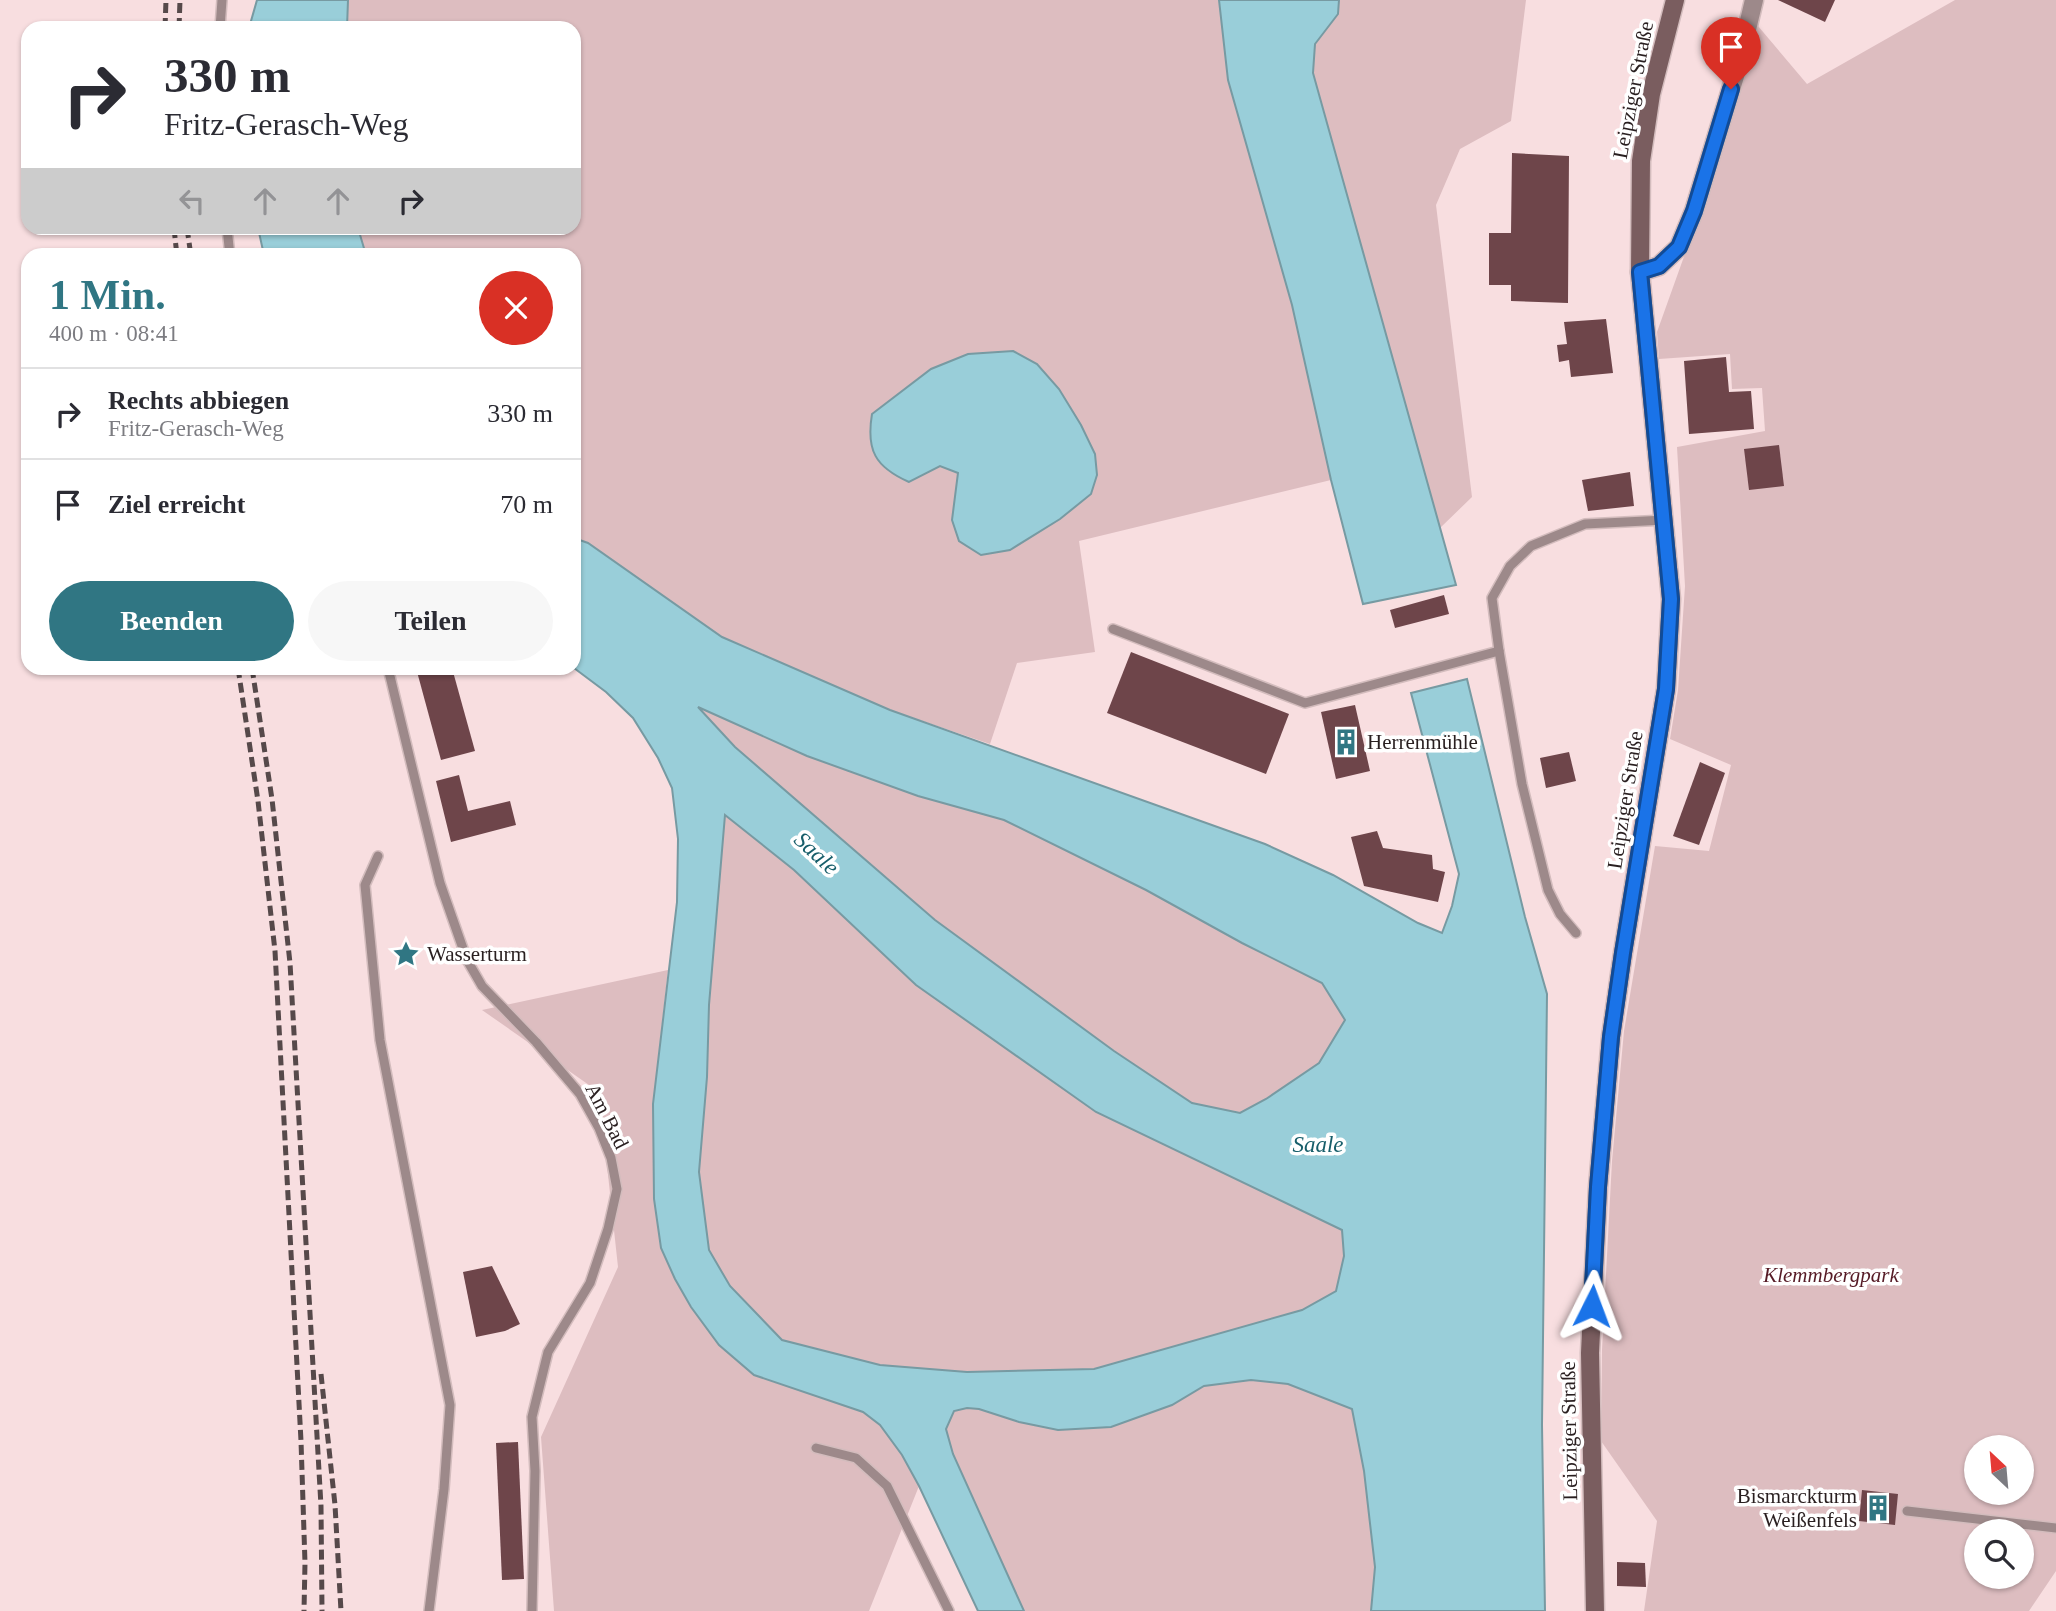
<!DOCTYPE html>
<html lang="de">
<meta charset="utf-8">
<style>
:root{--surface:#fff;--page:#f7f7f7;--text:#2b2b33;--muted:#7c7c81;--line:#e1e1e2;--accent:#307683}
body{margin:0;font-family:Georgia,serif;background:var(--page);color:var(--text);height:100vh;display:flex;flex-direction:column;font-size:26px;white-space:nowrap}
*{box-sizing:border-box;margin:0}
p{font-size:23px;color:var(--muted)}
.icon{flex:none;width:38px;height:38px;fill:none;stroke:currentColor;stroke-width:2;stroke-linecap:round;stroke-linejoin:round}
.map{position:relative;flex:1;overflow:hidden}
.drawer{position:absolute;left:21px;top:248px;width:560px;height:427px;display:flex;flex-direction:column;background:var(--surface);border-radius:21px;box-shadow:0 2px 5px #0004}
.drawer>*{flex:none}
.guide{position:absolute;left:21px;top:21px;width:560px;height:214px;border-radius:21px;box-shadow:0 2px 5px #0004;background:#fff;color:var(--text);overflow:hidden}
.needle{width:46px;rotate:334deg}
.fabs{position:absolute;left:1964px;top:1435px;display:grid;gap:14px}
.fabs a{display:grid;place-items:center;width:70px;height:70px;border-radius:50%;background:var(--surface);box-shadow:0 2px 5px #0004;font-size:35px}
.pin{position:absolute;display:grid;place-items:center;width:60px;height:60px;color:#fff;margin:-72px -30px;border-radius:50% 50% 50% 0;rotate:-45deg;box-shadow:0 0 7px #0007}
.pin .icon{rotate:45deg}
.me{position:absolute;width:77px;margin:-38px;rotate:3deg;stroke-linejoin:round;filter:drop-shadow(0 0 5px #0008)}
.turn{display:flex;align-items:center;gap:24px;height:147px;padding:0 28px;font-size:32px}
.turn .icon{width:91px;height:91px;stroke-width:2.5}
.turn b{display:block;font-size:49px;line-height:60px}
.lanes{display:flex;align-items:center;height:66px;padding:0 28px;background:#0003;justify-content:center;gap:35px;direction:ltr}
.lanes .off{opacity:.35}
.round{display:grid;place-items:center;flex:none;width:74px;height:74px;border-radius:37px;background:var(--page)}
.headline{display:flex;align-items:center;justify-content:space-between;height:119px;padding:0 28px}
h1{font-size:42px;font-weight:700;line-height:52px;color:var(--accent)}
.action{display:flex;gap:14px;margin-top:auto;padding:14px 28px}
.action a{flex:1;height:80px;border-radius:42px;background:var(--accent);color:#fff;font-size:28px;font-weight:700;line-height:80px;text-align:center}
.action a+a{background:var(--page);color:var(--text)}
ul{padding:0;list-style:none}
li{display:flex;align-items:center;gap:21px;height:91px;padding:0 28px;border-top:2px solid var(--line)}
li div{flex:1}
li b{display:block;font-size:26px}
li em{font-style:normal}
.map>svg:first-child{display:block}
.green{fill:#ddbdc0;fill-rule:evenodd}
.water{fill:#99ced9;stroke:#779aa2;stroke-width:2;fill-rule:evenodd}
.building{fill:#6e454a}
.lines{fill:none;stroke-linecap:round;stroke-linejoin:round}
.lane-casing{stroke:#d3bcbd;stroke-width:12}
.street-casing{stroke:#d3bcbd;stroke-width:21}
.secondary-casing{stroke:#d3bcbd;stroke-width:21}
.lane{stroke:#9d898a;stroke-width:9}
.street{stroke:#9d898a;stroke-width:18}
.secondary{stroke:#7a5d5f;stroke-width:18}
.rail{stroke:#56494a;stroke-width:5;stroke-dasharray:10 5;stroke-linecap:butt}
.route-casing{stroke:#114b97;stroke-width:18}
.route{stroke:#1a73e8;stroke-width:12}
.labels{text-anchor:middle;stroke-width:7;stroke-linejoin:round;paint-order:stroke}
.street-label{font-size:21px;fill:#291f20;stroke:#fff}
.poi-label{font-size:21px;fill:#291f20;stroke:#fff;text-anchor:start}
.park-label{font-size:21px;font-style:italic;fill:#561b26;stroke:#fff}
.water-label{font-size:23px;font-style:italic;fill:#175e6a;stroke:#fff}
</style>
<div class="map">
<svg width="2056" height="1611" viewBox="0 0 2056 1611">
<rect width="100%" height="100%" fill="#f8dee0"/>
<g class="green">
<path d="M348 0H1219L1228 80 1292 305 1331 480 1079 541 1095 652 1017 663 990 744 890 710 722 637 588 543 574 538V256L366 255 358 228H574V28H347Z"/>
<path d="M1339 0H1526L1511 121 1460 149 1436 205 1472 497 1440 528 1313 73 1315 44 1338 14Z"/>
<path d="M1955 0H2056V1571L2029 1611H1644L1657 1521 1601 1441 1602 1350 1612 1161 1624 1031 1655 846 1709 851 1731 765 1670 739 1678 690 1685 586 1677 447 1765 431 1762 388 1732 389 1730 354 1659 359 1657 332 1725 142 1742 76 1758 26 1807 84ZM1976 1447H2021V1493H1976ZM1976 1531H2021V1577H1976Z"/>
<path d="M697 705 918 796 1004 820 1146 890 1242 943 1322 983 1345 1020 1319 1063 1266 1099 1240 1113 1192 1103 1114 1051 935 920 735 747Z"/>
<path d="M725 815 794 870 916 985 1096 1112 1342 1230 1344 1256 1336 1291 1302 1310 1094 1369 967 1372 880 1365 782 1340 730 1286 709 1250 699 1172 707 1077 709 1005Z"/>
<path d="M668 970 653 1104V1167L719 1345 754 1375 863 1412 880 1425 902 1455 919 1486 869 1611H554L541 1437 618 1267 599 1092 482 1010Z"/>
<path d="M1251 1380 1288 1384 1352 1409 1364 1471 1375 1567 1371 1611H1024L953 1454 946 1429 954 1411 967 1408 979 1409 1019 1422 1172 1405 1204 1386Z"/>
</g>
<g class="water">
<path d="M257 0H348L347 28H249Z"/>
<path d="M1219 0H1339L1338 14 1315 44 1313 73 1456 585 1363 604 1331 480 1292 305 1228 80Z"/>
<path d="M258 228H358L366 255H264Z"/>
<path d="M1013 351 1037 364 1059 389 1081 425 1095 454 1097 475 1091 494 1060 519 1010 550 981 555 959 541 952 520 958 473 940 466 909 482C875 467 866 450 872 414L931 369 968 354Z"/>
<path d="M574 538 588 543 722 637 890 710 1265 844 1333 875 1418 923 1442 933 1452 906 1459 874 1411 693 1467 679 1525 917 1547 994 1542 1425 1545 1611H1371L1375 1567 1364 1471 1352 1409 1288 1384 1251 1380 1204 1386 1172 1405 1111 1427 1058 1430 1019 1422 979 1409 967 1408 954 1411 946 1429 953 1454 1024 1611H978L919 1486 902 1455 880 1425 863 1412 754 1375 719 1345 691 1307 675 1279 661 1248 654 1199 653 1104 677 902 678 839 672 788 658 758 633 718 606 692 574 668ZM698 707 807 756 918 796 1004 820 1146 890 1242 943 1322 983 1345 1020 1319 1063 1266 1099 1240 1113 1192 1103 1114 1051 935 920 735 747ZM725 815 794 870 916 985 1096 1112 1342 1230 1344 1256 1336 1291 1302 1310 1094 1369 967 1372 880 1365 782 1340 730 1286 709 1250 699 1172 707 1077 709 1005Z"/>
</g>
<g class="building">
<path d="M1778 0H1835L1825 22Z"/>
<path d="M1512 153 1569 156 1568 303 1511 301V285H1489V233H1511Z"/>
<path d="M1606 319 1613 373 1571 377 1569 360 1559 362 1557 345 1567 344 1564 322Z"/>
<path d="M1726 357 1729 392 1751 391 1754 429 1689 434 1684 361Z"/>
<path d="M1779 445 1784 486 1749 490 1744 449Z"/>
<path d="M1630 472 1634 506 1588 511 1582 480Z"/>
<path d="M1444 595 1449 614 1395 628 1390 610Z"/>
<path d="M1131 652 1289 714 1266 774 1107 713Z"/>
<path d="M416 668H452L475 751 441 760Z"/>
<path d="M1355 705 1370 771 1336 779 1321 712Z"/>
<path d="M1569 752 1576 781 1546 788 1540 758Z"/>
<path d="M1700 762 1725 773 1699 845 1673 836Z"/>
<path d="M459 775 468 811 510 801 516 825 451 842 436 781Z"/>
<path d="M1377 831 1383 848 1432 855 1433 869 1445 872 1438 902 1364 886 1351 837Z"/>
<path d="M492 1266 520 1324 505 1331 476 1337 463 1272Z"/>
<path d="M518 1442 524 1579 502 1580 496 1443Z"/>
<path d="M1862 1490 1898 1494 1895 1525 1859 1521Z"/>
<path d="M1617 1562 1645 1563 1646 1587 1617 1586Z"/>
</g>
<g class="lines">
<g class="lane-casing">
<g id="lane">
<path d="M220 28 222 0"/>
<path d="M227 228 230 256"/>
<path d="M1113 629 1305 703 1499 651"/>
<path d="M388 668 440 883 467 960 482 986 536 1042 580 1094 599 1128 611 1158 617 1189 608 1229 590 1283 548 1352 532 1417 535 1471 532 1611"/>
<path d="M378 856 365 885 380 1040 450 1405 444 1489 429 1611"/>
<path d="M1576 933 1560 914 1548 890 1522 784 1499 651 1492 598 1510 566 1531 546 1585 524 1665 520"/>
<path d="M816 1448 856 1458 887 1486 949 1611"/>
<path d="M1907 1511 2056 1528"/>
</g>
</g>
<g class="street-casing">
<path id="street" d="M1640 272 1659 266 1679 247 1694 211 1739 63 1754 0"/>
</g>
<g class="secondary-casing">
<path id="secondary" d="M1595 1611 1590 1353 1598 1187 1611 1037 1623 953 1666 689 1671 599 1640 272 1641 161 1651 94 1675 0"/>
</g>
<use href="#lane" class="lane"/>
<use href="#street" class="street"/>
<use href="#secondary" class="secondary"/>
<g class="rail">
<path d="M165 28 166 0"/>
<path d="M179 28 180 0"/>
<path d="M174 228 177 256"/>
<path d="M187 228 191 256"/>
<path d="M238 668 258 801 275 951 301 1441 305 1563 304 1611"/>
<path d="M252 668 272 799 290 963 321 1506 322 1611"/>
<path d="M321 1374 335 1505 341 1611"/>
</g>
</g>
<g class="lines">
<g class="route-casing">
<path id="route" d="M1592 1306 1598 1187 1611 1037 1623 953 1666 689 1671 599 1640 272 1659 266 1679 247 1694 211 1731 89"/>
</g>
<use href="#route" class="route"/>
</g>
<defs>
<g id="building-bare" transform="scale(2.1)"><path d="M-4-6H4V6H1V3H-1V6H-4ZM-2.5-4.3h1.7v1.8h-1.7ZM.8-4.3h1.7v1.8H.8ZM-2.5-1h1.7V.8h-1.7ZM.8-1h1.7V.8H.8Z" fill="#307683" stroke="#fff" stroke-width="2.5" paint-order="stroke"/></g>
<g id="sight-bare" transform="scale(2.1)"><path d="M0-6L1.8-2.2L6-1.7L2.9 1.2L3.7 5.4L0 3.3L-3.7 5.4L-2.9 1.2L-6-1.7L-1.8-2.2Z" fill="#307683" stroke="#fff" stroke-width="2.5" paint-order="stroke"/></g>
</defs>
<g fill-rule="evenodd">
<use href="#building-bare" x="1346" y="742"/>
<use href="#sight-bare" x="406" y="954"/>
<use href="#building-bare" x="1878" y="1508"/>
</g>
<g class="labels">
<g class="street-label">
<text transform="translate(1633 90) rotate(-79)" y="7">Leipziger Straße</text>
<text transform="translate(1625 800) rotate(-81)" y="7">Leipziger Straße</text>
<text transform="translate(607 1116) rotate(63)" y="7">Am Bad</text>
<text transform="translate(1569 1431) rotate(-91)" y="7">Leipziger Straße</text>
</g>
<g class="poi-label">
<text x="1367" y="749">Herrenmühle</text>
<text x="427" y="961">Wasserturm</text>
<text x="1857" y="1503" text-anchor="end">Bismarckturm<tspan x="1857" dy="24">Weißenfels</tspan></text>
</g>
<g class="park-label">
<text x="1831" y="1282">Klemmbergpark</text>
</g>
<g class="water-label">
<text transform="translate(817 853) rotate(43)" y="8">Saale</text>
<text x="1318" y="1152">Saale</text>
</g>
</g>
</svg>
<div class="fabs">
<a><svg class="needle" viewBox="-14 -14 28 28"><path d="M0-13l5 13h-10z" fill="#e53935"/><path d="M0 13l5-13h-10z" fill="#7c7c81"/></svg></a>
<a><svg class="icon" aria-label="search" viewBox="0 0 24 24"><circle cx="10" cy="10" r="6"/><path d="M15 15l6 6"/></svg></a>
</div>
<div class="pin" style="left:1731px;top:89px;background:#d93025"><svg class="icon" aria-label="arrive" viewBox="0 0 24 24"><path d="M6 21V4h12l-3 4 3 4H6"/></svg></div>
<svg class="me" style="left:1592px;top:1306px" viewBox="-20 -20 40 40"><path d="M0-17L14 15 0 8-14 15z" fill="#1a73e8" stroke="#fff" stroke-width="4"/></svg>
<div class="guide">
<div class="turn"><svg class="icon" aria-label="right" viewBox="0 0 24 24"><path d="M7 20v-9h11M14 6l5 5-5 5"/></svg><div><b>330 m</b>Fritz-Gerasch-Weg</div></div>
<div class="lanes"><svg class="icon off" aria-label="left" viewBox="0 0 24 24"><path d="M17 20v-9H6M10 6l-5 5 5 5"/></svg><svg class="icon off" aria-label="ahead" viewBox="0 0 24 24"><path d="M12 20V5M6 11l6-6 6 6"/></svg><svg class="icon off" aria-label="ahead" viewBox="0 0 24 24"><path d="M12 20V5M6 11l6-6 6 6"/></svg><svg class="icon" aria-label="right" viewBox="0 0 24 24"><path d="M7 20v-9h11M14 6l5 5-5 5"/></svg></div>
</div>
<section class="drawer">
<div class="headline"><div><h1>1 Min.</h1><p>400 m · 08:41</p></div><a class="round" style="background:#d93025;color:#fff"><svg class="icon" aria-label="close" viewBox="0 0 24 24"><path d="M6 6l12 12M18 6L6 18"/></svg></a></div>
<ul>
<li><svg class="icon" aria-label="right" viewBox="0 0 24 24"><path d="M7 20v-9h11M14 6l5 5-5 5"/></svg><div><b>Rechts abbiegen</b><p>Fritz-Gerasch-Weg</p></div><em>330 m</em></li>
<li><svg class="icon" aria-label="arrive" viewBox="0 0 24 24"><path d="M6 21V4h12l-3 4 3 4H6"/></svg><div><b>Ziel erreicht</b></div><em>70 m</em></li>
</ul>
<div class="action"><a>Beenden</a><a>Teilen</a></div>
</section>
</div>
